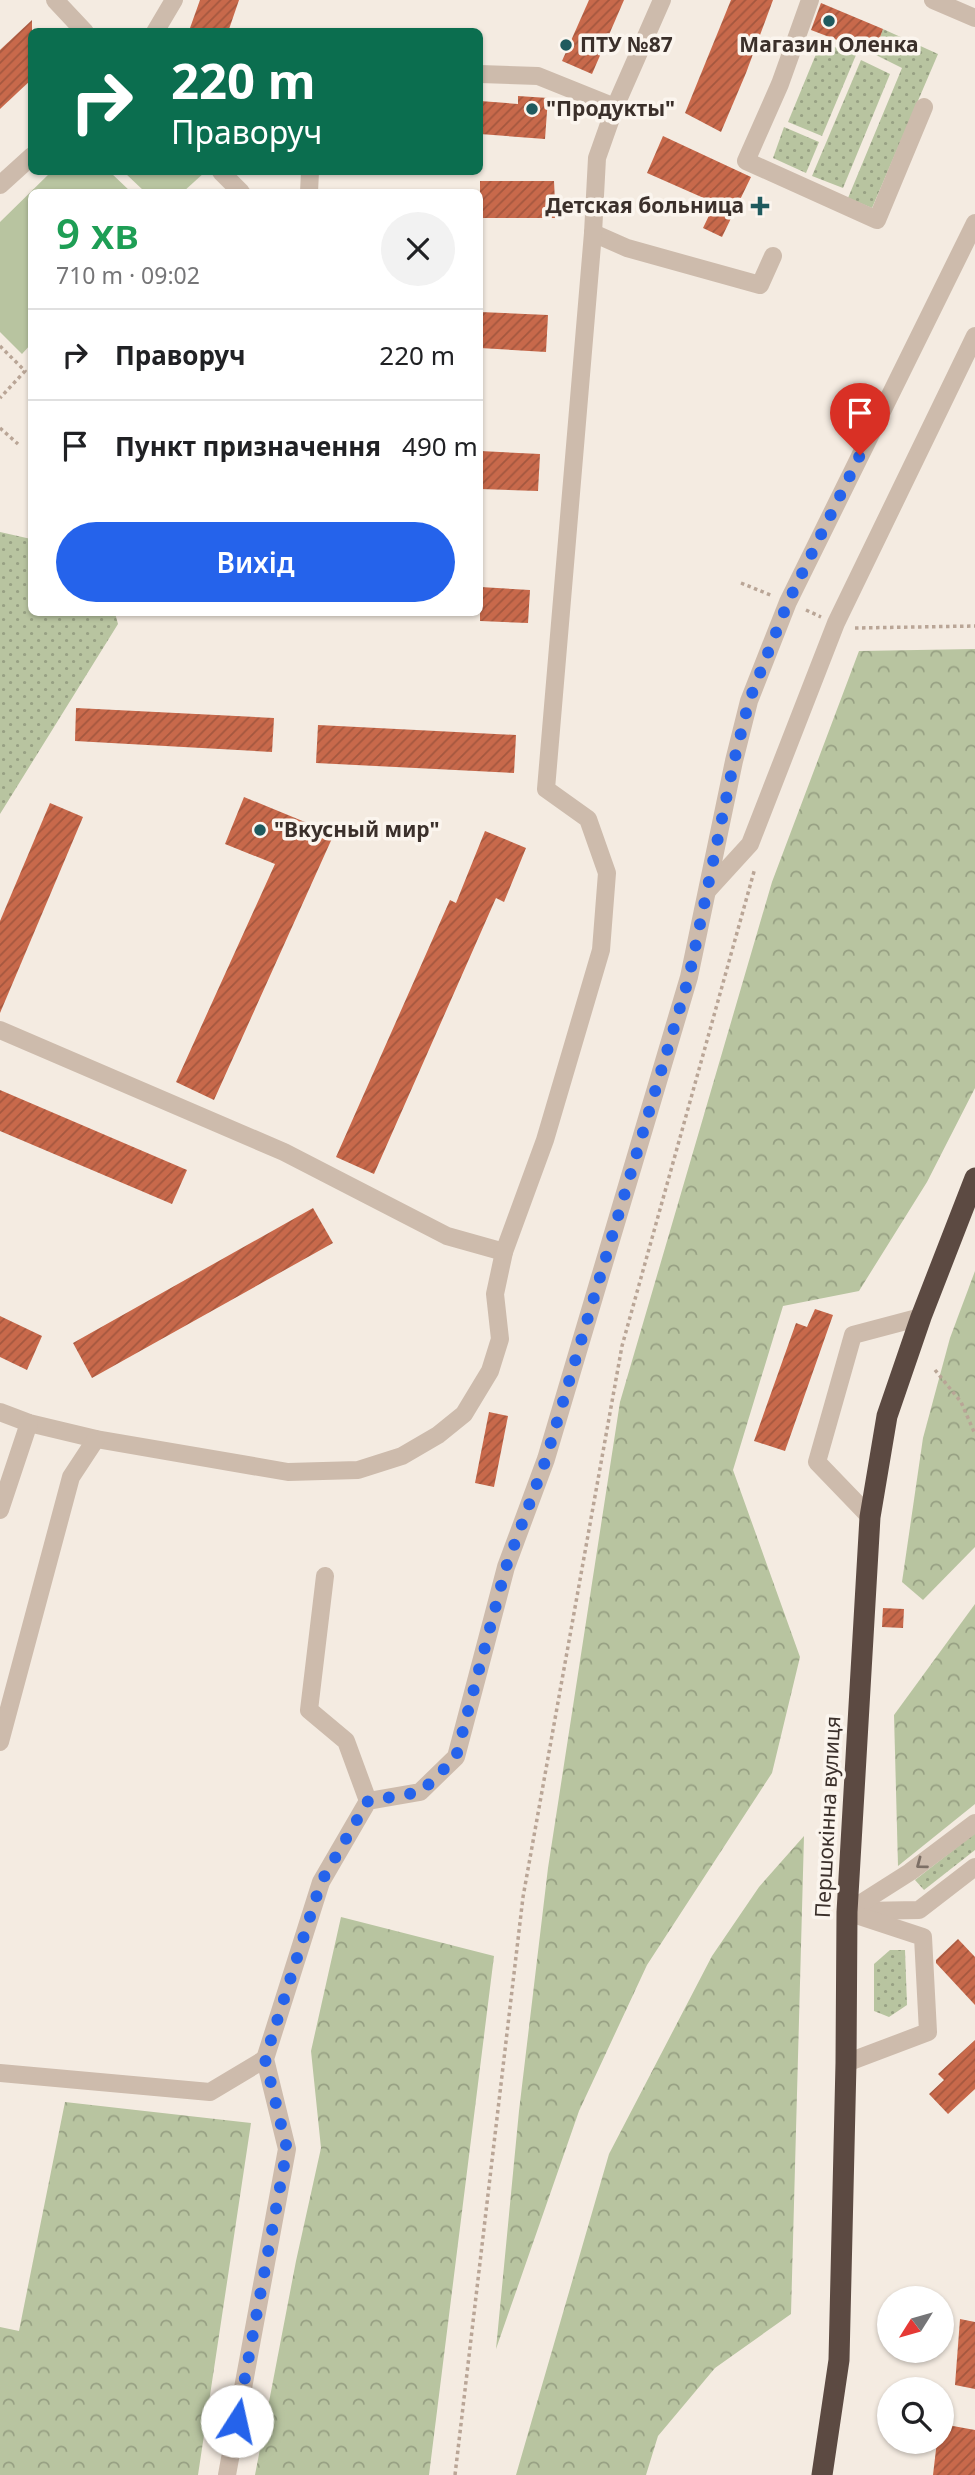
<!DOCTYPE html>
<html lang="uk">
<meta charset="utf-8">
<style>
:root{--surface:#fff;--page:#f2f2f2;--text:#202124;--muted:#757577;--line:#e0e0e0;--accent:#2563eb}
body{margin:0;font-family:"Noto Sans",sans-serif;background:var(--page);color:var(--text);height:100vh;display:flex;flex-direction:column;font-size:26px;white-space:nowrap}
*{box-sizing:border-box;margin:0}
p{font-size:23px;color:var(--muted)}
.icon{flex:none;width:38px;height:38px;fill:none;stroke:currentColor;stroke-width:2;stroke-linecap:round;stroke-linejoin:round}
.map{position:relative;flex:1;overflow:hidden}
.details{position:absolute;left:28px;top:189px;width:455px;height:427px;display:flex;flex-direction:column;background:var(--surface);border-radius:10px;box-shadow:0 2px 5px #0004}
.details>*{flex:none}
.guide{position:absolute;left:28px;top:28px;width:455px;height:147px;border-radius:10px;box-shadow:0 2px 5px #0004;background:#0b6e4f;color:#fff;overflow:hidden}
.needle{width:46px;rotate:233deg}
.buttons{position:absolute;left:877px;top:2286px;display:grid;gap:14px}
.buttons a{display:grid;place-items:center;width:77px;height:77px;border-radius:50%;background:var(--surface);box-shadow:0 2px 5px #0004;font-size:35px}
.pin{position:absolute;display:grid;place-items:center;width:60px;height:60px;color:#fff;margin:-72px -30px;border-radius:50% 50% 50% 0;rotate:-45deg;box-shadow:0 0 7px #0007}
.pin .icon{rotate:45deg}
.me{position:absolute;width:77px;margin:-38px;rotate:10deg;stroke-linejoin:round;filter:drop-shadow(0 0 5px #0008)}
.turn{display:flex;align-items:center;gap:24px;height:147px;padding:0 28px;font-size:32px}
.turn .icon{width:91px;height:91px;stroke-width:2.5}
.turn b{display:block;font-size:49px;line-height:60px}
.round{display:grid;place-items:center;flex:none;width:74px;height:74px;border-radius:37px;background:var(--page)}
.overview{display:flex;align-items:center;justify-content:space-between;height:119px;padding:0 28px}
h1{font-size:42px;font-weight:600;line-height:52px;color:#1e9e55}
.primary-button{display:flex;gap:14px;margin-top:auto;padding:14px 28px}
.primary-button a{flex:1;height:80px;border-radius:42px;background:var(--accent);color:#fff;font-size:28px;font-weight:600;line-height:80px;text-align:center}
ul{padding:0;list-style:none}
li{display:flex;align-items:center;gap:21px;height:91px;padding:0 28px;border-top:2px solid var(--line)}
li div{flex:1}
li b{display:block;font-size:26px}
li em{font-style:normal}
.map>svg:first-child{display:block}
.green{fill:url(#green-dots)}
.forest{fill:url(#forest-crowns)}
.pitch{fill:#b8c4a0}
.building{fill:url(#building-hatch)}
.lines{fill:none;stroke-linecap:round;stroke-linejoin:round}
.path{stroke:#b9a596;stroke-width:3.5;stroke-dasharray:3.5 3.5;stroke-linecap:butt}
.minor{stroke:#cdbbac;stroke-width:18}
.highway{stroke:#5c4a42;stroke-width:21}
.oneway{stroke:#7d6f65}
.route{stroke:#2563eb;stroke-width:12;stroke-dasharray:0 21.6}
.poi-dot{fill:#1f5a5e;stroke:#fbf5ee;stroke-width:2.5}
.labels{text-anchor:middle;stroke-width:7;stroke-linejoin:round;paint-order:stroke}
.poi-label{font-size:21px;font-weight:bold;fill:#3b302b;stroke:#fbf5ee;text-anchor:start}
.street-label{font-size:21px;fill:#3b302b;stroke:#fbf5ee}
</style>
<div class="map">
<svg width="975" height="2475" viewBox="0 0 975 2475">
<defs>
<pattern id="green-dots" width="8" height="8" patternUnits="userSpaceOnUse" patternTransform="scale(1.75)"><rect width="8" height="8" fill="#b8c4a0"/><path d="M2 2h.1M6 6h.1" fill="none" stroke="#97a083" stroke-width="1.8" stroke-linecap="round"/></pattern>
<pattern id="forest-crowns" width="20" height="18" patternUnits="userSpaceOnUse" patternTransform="scale(1.75)"><rect width="20" height="18" fill="#b8c4a0"/><path d="M2 6a3 3 0 1 1 6 0M12 15a3 3 0 1 1 6 0" fill="none" stroke="#97a083"/></pattern>
<pattern id="building-hatch" width="6" height="6" patternUnits="userSpaceOnUse" patternTransform="scale(1.75)"><rect width="6" height="6" fill="#c8694b"/><path d="M-1 1l2-2M0 6l6-6M5 7l2-2" fill="none" stroke="#a4573f"/></pattern>
</defs>
<rect width="100%" height="100%" fill="#f4ebe1"/>
<g class="green">
<path d="M883 29 938 54 872 208 848 198 902 68 874 54Z"/>
<path d="M821 42 856 55 822 136 788 122Z"/>
<path d="M861 60 890 74 843 188 812 176Z"/>
<path d="M784 127 819 142 806 173 773 158Z"/>
<path d="M0 532 31 539 32 612 115 613 118 624 0 814Z"/>
<path d="M975 1833V1850L924 1890 915 1880Z"/>
<path d="M890 1950H905L907 2005 889 2017 874 2011V1964Z"/>
</g>
<g class="forest">
<path d="M975 649V1088L927 1182 859 1291 783 1306 733 1470 800 1657 772 1773 647 1965 579 2111 496 2349 519 2111 548 1868 620 1402 772 882 859 651Z"/>
<path d="M975 1271V1547L923 1600 902 1582 923 1438 950 1338Z"/>
<path d="M975 1604V1804L898 1866 894 1715Z"/>
<path d="M804 1836 791 2314 715 2368 658 2436 646 2475H516L609 2154 712 1956 759 1887Z"/>
<path d="M341 1917 494 1956 429 2475H255L296 2261 321 2148 311 2051Z"/>
<path d="M65 2102 251 2123 198 2475H0V2327L19 2331Z"/>
</g>
<g class="pitch">
<path d="M51 172H110L131 192H32L31 344 22 354 0 332V222Z"/>
<path d="M124 172H205L183 192H145Z"/>
</g>
<g class="building">
<path d="M200 0H239L228 32H198L190 28Z"/>
<path d="M589 0H624L592 74 562 61Z"/>
<path d="M731 0H773L746 73 721 132 685 113Z"/>
<path d="M821 3 883 29 874 54 811 30Z"/>
<path d="M32 20V79L0 109V50Z"/>
<path d="M518 96 548 98 545 139 480 134V101L518 104Z"/>
<path d="M663 136 751 177 722 237 703 228 715 203 647 173Z"/>
<path d="M480 181H554L555 202H563V218H480Z"/>
<path d="M480 312 548 315 546 352 480 348Z"/>
<path d="M480 451 540 454 538 491 480 489Z"/>
<path d="M480 587 530 590 528 623 480 621Z"/>
<path d="M76 708 274 718 272 752 75 741Z"/>
<path d="M318 725 516 735 514 773 316 763Z"/>
<path d="M244 797 334 834 214 1100 176 1082 275 864 225 844Z"/>
<path d="M50 803 83 817 0 1013V921Z"/>
<path d="M485 831 526 848 504 902 496 898 374 1174 336 1157 450 900 456 903Z"/>
<path d="M0 1090 187 1170 172 1204 0 1131Z"/>
<path d="M313 1208 333 1243 92 1378 73 1343Z"/>
<path d="M815 1309 833 1315 785 1451 754 1441 796 1323 807 1327Z"/>
<path d="M0 1316 42 1336 27 1370 0 1357Z"/>
<path d="M489 1412 508 1416 494 1487 475 1483Z"/>
<path d="M883 1608 904 1609 903 1628 882 1627Z"/>
<path d="M958 1939 975 1957V2005L936 1963V1960Z"/>
<path d="M975 2040V2089L948 2114 929 2094 944 2080 938 2074Z"/>
<path d="M960 2319 975 2322V2389L955 2385Z"/>
<path d="M942 2424 975 2430V2475H933L937 2441H942Z"/>
</g>
<g class="lines">
<g class="path">
<path d="M0 346 25 371 0 398"/>
<path d="M0 428 18 444"/>
<path d="M741 583 773 596"/>
<path d="M806 610 821 617"/>
<path d="M855 628 975 626"/>
<path d="M935 1370 961 1402 975 1434"/>
<path d="M455 2475 523 1897 622 1346 755 868"/>
</g>
<g class="minor">
<path d="M55 0 85 32"/>
<path d="M810 0 780 84 746 161 877 220 924 107"/>
<path d="M933 0 975 18"/>
<path d="M155 32 174 0"/>
<path d="M480 74 538 76 615 107"/>
<path d="M221 172 241 192"/>
<path d="M0 185 32 156"/>
<path d="M309 192 310 172"/>
<path d="M593 233 627 248 760 285 773 256"/>
<path d="M708 890 750 844 836 623 975 336"/>
<path d="M0 1030 284 1152 447 1236 504 1252"/>
<path d="M0 1412 29 1423 96 1439 288 1472 358 1470 402 1456 438 1435 464 1414 490 1371 500 1339 495 1294 504 1252 545 1140 601 950 607 873 588 819 546 789 593 233 597 158 615 107 662 0"/>
<path d="M0 1510 29 1423"/>
<path d="M870 1517 817 1462 853 1335 921 1317"/>
<path d="M325 1576 309 1710 346 1741 368 1801"/>
<path d="M0 1742 71 1477 96 1439"/>
<path d="M861 1911 919 1910 975 1867"/>
<path d="M847 1912 910 1872 975 1823"/>
<path d="M846 2063 928 2032 923 1937 847 1912"/>
<path d="M0 2073 210 2092 265 2059"/>
<path d="M227 2475 287 2149 265 2059 321 1882 368 1801 420 1792 456 1757 506 1567 546 1459 689 977 734 761 749 701 788 602 975 223"/>
</g>
<path class="highway" d="M822 2475 839 2360 846 2063 847 1912 870 1517 887 1416 921 1317 975 1178"/>
</g>
<defs><path id="oneway-chevron" d="M-2-3.5L2.5 0L-2 3.5" fill="none" stroke-width="1.6" stroke-linecap="round" stroke-linejoin="round" transform="scale(1.75)"/></defs>
<use class="oneway" href="#oneway-chevron" transform="translate(921 1864) rotate(143)"/>
<g class="lines">
<path class="route" d="M237 2421 287 2149 265 2059 321 1882 368 1801 421 1792 456 1757 506 1567 546 1459 689 977 734 761 749 701 788 602 860 455"/>
</g>
<g class="poi-dot">
<circle cx="829" cy="21" r="7"/>
<circle cx="566" cy="45" r="7"/>
<circle cx="532" cy="109" r="7"/>
<path d="M756.5 195.5h7v7h7v7h-7v7h-7v-7h-7v-7h7z"/>
<circle cx="260" cy="830" r="7"/>
</g>
<g class="labels">
<g class="poi-label">
<text x="580" y="52">ПТУ №87</text>
<text x="829" y="52" text-anchor="middle">Магазин Оленка</text>
<text x="546" y="116">"Продукты"</text>
<text x="744" y="213" text-anchor="end">Детская больница</text>
<text x="274" y="837">"Вкусный мир"</text>
</g>
<g class="street-label">
<text transform="translate(828 1817) rotate(-87)" y="7">Першокінна вулиця</text>
</g>
</g>
</svg>
<div class="buttons">
<a><svg class="needle" viewBox="-14 -14 28 28"><path d="M0-13l5 13h-10z" fill="#e53935"/><path d="M0 13l5-13h-10z" fill="#757577"/></svg></a>
<a><svg class="icon" aria-label="search" viewBox="0 0 24 24"><circle cx="10" cy="10" r="6"/><path d="M15 15l6 6"/></svg></a>
</div>
<div class="pin" style="left:860px;top:455px;background:#d93025"><svg class="icon" aria-label="arrive" viewBox="0 0 24 24"><path d="M6 21V4h12l-3 4 3 4H6"/></svg></div>
<svg class="me" style="left:237px;top:2421px" viewBox="-20 -20 40 40"><circle r="19" fill="#fff"/><path d="M0-13L10 11 0 6-10 11z" fill="#2563eb"/></svg>
<div class="guide">
<div class="turn"><svg class="icon" aria-label="right" viewBox="0 0 24 24"><path d="M7 20v-9h11M14 6l5 5-5 5"/></svg><div><b>220 m</b>Праворуч</div></div>
</div>
<section class="details">
<div class="overview"><div><h1>9 хв</h1><p>710 m · 09:02</p></div><a class="round"><svg class="icon" aria-label="close" viewBox="0 0 24 24"><path d="M6 6l12 12M18 6L6 18"/></svg></a></div>
<ul>
<li><svg class="icon" aria-label="right" viewBox="0 0 24 24"><path d="M7 20v-9h11M14 6l5 5-5 5"/></svg><div><b>Праворуч</b></div><em>220 m</em></li>
<li><svg class="icon" aria-label="arrive" viewBox="0 0 24 24"><path d="M6 21V4h12l-3 4 3 4H6"/></svg><div><b>Пункт призначення</b></div><em>490 m</em></li>
</ul>
<div class="primary-button"><a>Вихід</a></div>
</section>
</div>
